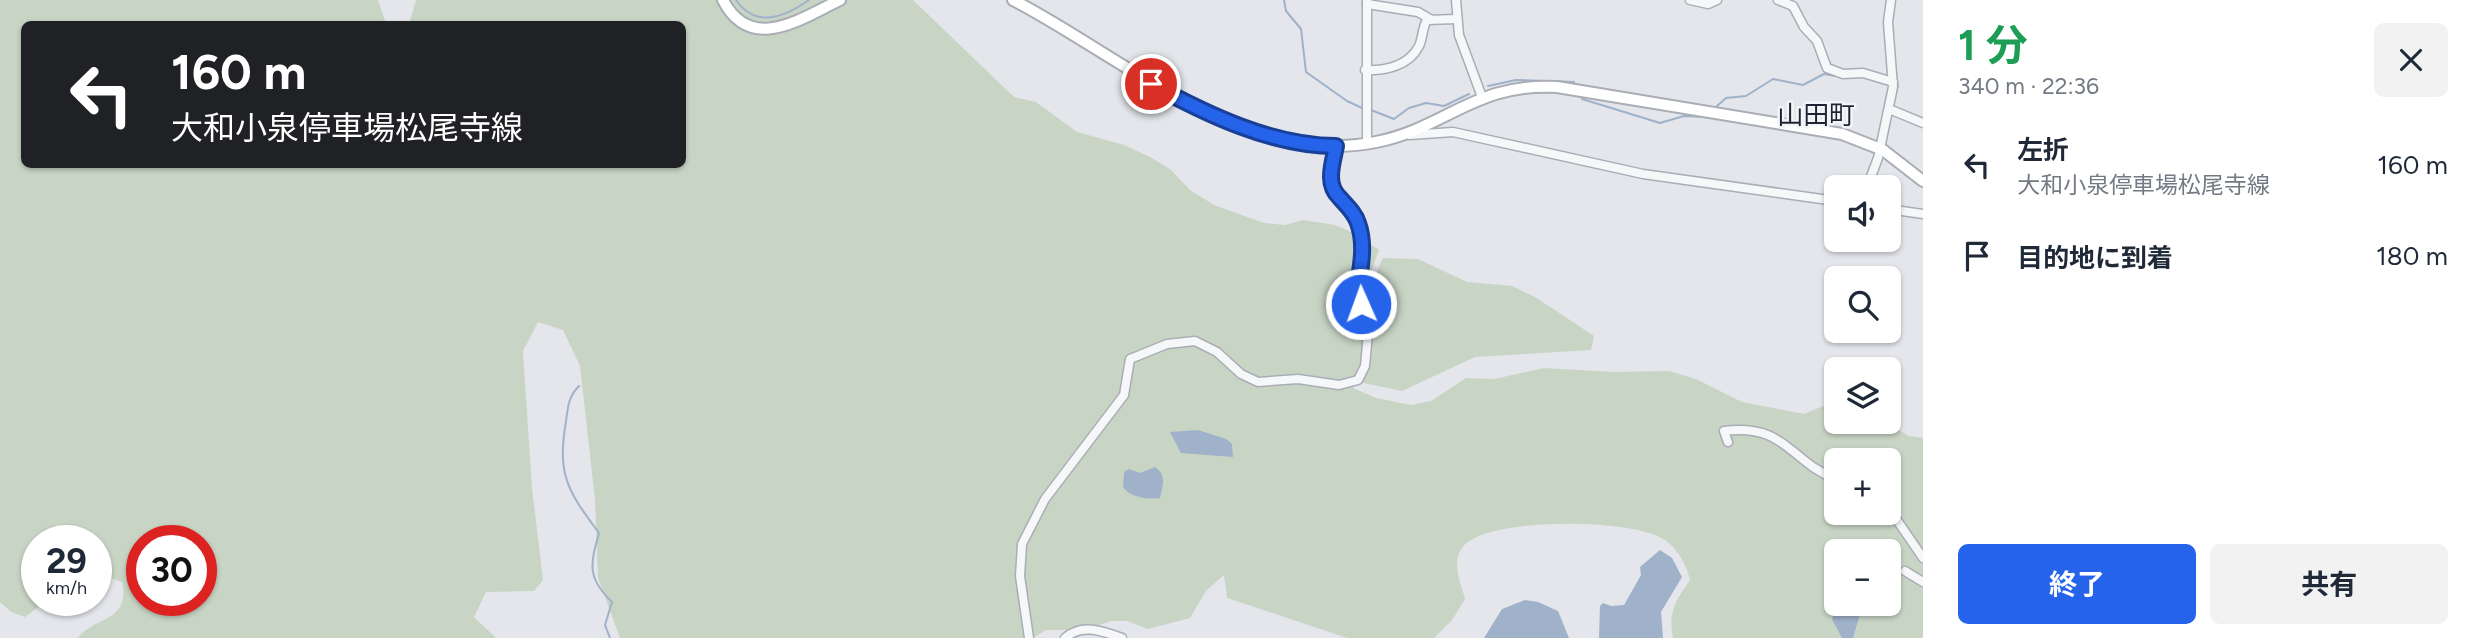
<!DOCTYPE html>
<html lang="ja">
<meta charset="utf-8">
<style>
:root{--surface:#fff;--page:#f2f2f3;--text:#1f2937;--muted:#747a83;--accent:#2563eb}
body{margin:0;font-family:Figtree,"Noto Sans JP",sans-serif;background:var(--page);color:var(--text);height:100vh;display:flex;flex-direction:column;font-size:26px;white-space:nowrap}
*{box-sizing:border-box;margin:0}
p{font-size:23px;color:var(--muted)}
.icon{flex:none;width:38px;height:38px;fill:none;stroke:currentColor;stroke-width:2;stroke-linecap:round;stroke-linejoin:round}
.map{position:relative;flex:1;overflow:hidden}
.drawer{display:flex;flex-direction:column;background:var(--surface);width:560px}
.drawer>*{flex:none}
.top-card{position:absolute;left:21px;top:21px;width:665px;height:147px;border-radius:10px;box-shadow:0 2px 5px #0004;background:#202124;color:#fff;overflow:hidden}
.tools{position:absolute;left:1824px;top:175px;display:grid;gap:14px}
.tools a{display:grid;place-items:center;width:77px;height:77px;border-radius:10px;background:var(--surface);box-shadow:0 2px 5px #0004;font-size:35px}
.speed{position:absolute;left:21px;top:525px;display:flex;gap:14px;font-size:35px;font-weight:700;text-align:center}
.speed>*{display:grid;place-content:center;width:91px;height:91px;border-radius:50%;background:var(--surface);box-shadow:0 2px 5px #0004;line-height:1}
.speed small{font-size:18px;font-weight:400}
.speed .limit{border:10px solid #d22;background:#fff;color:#111}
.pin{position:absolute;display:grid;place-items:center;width:60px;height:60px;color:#fff;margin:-30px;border:4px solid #fff;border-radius:50%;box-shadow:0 2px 7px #0007}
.me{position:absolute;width:77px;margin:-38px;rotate:358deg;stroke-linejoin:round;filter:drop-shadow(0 0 5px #0008)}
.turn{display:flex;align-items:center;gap:24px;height:147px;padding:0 35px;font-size:32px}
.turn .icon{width:91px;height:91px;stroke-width:2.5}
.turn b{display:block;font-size:49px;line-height:60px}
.round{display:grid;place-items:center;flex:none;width:74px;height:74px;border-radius:10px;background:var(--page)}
.head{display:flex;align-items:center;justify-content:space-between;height:119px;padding:0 35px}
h1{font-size:42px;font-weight:700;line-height:52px;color:#1e9e55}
.button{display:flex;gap:14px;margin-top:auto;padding:14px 35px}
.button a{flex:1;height:80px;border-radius:10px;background:var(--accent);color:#fff;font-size:28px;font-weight:700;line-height:80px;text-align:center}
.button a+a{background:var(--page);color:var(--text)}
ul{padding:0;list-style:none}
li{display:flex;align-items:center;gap:21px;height:91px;padding:0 35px}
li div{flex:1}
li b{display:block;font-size:26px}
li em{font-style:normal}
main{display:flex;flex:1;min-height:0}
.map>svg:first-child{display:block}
.green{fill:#c8d5c5;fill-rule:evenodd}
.water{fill:#a0b1ca}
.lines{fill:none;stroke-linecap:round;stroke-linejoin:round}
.stream{stroke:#a0b1ca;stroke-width:2}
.minor-casing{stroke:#a9adb5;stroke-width:11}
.secondary-casing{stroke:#a9adb5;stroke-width:14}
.minor{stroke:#f6f7f9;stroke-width:8}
.secondary{stroke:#fff;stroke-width:10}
.route-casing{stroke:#184099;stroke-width:18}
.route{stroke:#2563eb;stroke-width:12}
.labels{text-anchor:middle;stroke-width:5;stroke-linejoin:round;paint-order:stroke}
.neighbourhood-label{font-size:26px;fill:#1e2434;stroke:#f3f5f8}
</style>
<main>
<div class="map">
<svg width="1923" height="638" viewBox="0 0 1923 638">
<rect width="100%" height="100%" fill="#e4e6eb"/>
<path class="green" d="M0 0H378L386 24H24V164H682V24H409L416 0H913L1014 97 1036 102 1077 132 1124 145 1152 158 1171 170 1190 190 1214 205 1264 223 1285 225 1303 220 1335 225 1356 234 1379 250 1367 282 1366 296 1383 258 1418 259 1467 282 1512 286 1535 297 1594 336 1591 350 1475 357 1402 391 1354 381 1353 388 1376 398 1411 405 1431 401 1466 378 1494 379 1544 368 1614 372 1669 371 1696 379 1742 402 1804 414 1823 406H1836V422H1884L1909 436 1923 438V638H1673C1668 613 1675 601 1690 580 1687 566 1678 549 1665 540 1635 518 1485 516 1462 548 1451 563 1461 583 1465 599L1452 620 1434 638H1347L1227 598 1224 575 1206 591 1190 618 1148 629 1127 621H1112L1096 626 1083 625 1073 630H1046L1033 638H620L598 578 595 500 580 366 563 330 538 322 523 351 532 488 543 580 534 591 486 592 474 617 496 638H78C93 617 131 622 122 582L106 576 96 567V541H37V600H48L25 617 11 612 0 602ZM1836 460H1888V513H1836ZM142 541H201V600H142ZM1836 551H1888V604H1836Z"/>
<g class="water">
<path d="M1198 430 1226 439 1232 444 1233 457 1181 453 1170 432Z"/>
<path d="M1155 467C1167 475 1163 486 1160 498 1148 500 1129 497 1123 487L1124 472 1129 469 1140 473Z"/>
<path d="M1660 550 1672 558 1682 577 1661 612 1663 638H1599L1600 606 1603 603 1611 606 1624 605 1641 575 1640 567Z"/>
<path d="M1525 600 1538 602 1558 611 1569 638H1484L1502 609Z"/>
<path d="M1859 607 1861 611 1853 638H1842L1832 619 1835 611Z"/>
</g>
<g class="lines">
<g class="stream">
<path d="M736 0C756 29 785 17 809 0"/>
<path d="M1284 0 1286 11 1301 29 1306 72 1347 101 1362 108"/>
<path d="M1488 86 1516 80 1574 82"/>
<path d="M1895 97 1898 85"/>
<path d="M1582 99 1660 123 1684 116 1704 117"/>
<path d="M1717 106 1726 98 1746 96 1773 79 1803 85 1824 74 1836 76"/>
<path d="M1371 110 1394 119 1409 108 1426 103 1444 106 1469 94"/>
<path d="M579 386C568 397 568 407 566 421 557 475 567 490 599 533 590 565 587 578 612 602L605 625 610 638"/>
</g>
<g class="minor-casing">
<g id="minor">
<path d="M1456 0 1459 35 1482 97"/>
<path d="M1690 0 1708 4 1717 0"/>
<path d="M1778 0 1793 6 1804 27 1817 41 1827 68 1843 74 1863 73 1893 82"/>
<path d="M1367 4 1418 12 1430 19"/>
<path d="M1365 70C1385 71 1409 66 1419 46 1423 38 1422 28 1427 20L1456 19"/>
<path d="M1889 109 1923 123"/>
<path d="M1410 135 1453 132 1643 174 1836 201"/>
<path d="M1367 144V0"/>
<path d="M1867 187 1878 158 1893 87 1888 22 1891 0"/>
<path d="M1888 209 1923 214"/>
<path d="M1728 442 1724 431C1786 423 1790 462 1836 479"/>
<path d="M1888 507 1923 558"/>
<path d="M1905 571 1923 582"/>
<path d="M1029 638 1020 576 1022 544 1045 499 1124 395 1130 359 1167 344 1195 341 1217 352 1241 374 1258 382 1298 379 1339 385 1358 380 1365 366 1369 322 1356 299 1363 245 1354 214 1332 188 1331 172 1336 146"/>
<path d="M1065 638C1082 623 1103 631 1122 638"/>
</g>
</g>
<g class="secondary-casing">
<g id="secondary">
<path d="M723 0C751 55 803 17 840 0"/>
<path d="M1013 0C1120 55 1246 169 1376 142 1446 128 1476 82 1557 87L1842 134 1883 150 1923 181"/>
</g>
</g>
<use href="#minor" class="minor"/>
<use href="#secondary" class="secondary"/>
</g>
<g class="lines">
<g class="route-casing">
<path id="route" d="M1151 84C1206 114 1272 146 1336 146 1333 163 1325 183 1339 197 1347 206 1355 213 1358 223 1367 248 1359 274 1356 299L1361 304"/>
</g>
<use href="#route" class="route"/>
</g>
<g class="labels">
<g class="neighbourhood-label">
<text x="1816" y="124">山田町</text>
</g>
</g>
</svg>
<div class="tools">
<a><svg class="icon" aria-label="sound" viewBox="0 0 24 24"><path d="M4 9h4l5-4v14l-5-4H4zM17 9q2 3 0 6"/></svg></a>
<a><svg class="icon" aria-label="search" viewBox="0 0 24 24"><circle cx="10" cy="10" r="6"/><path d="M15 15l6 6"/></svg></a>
<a><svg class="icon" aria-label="layers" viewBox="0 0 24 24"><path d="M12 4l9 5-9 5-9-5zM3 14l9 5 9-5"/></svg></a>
<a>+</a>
<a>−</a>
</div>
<div class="speed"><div>29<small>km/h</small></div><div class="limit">30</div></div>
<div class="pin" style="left:1151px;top:84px;background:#d93025"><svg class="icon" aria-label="arrive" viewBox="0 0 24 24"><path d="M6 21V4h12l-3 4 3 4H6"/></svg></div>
<svg class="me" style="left:1361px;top:304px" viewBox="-20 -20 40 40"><circle r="17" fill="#2563eb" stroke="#fff" stroke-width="3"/><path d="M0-11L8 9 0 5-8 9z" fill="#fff"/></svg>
<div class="top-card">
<div class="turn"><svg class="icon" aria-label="left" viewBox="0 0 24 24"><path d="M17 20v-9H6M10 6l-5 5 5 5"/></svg><div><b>160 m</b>大和小泉停車場松尾寺線</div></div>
</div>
</div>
<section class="drawer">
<div class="head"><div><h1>1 分</h1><p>340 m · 22:36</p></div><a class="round"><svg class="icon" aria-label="close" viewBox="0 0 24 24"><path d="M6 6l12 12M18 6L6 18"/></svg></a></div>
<ul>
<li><svg class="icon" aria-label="left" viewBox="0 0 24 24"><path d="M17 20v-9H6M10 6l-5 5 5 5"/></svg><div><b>左折</b><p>大和小泉停車場松尾寺線</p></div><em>160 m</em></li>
<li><svg class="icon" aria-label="arrive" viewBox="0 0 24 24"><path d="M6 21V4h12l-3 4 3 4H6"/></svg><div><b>目的地に到着</b></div><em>180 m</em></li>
</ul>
<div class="button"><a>終了</a><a>共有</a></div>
</section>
</main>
